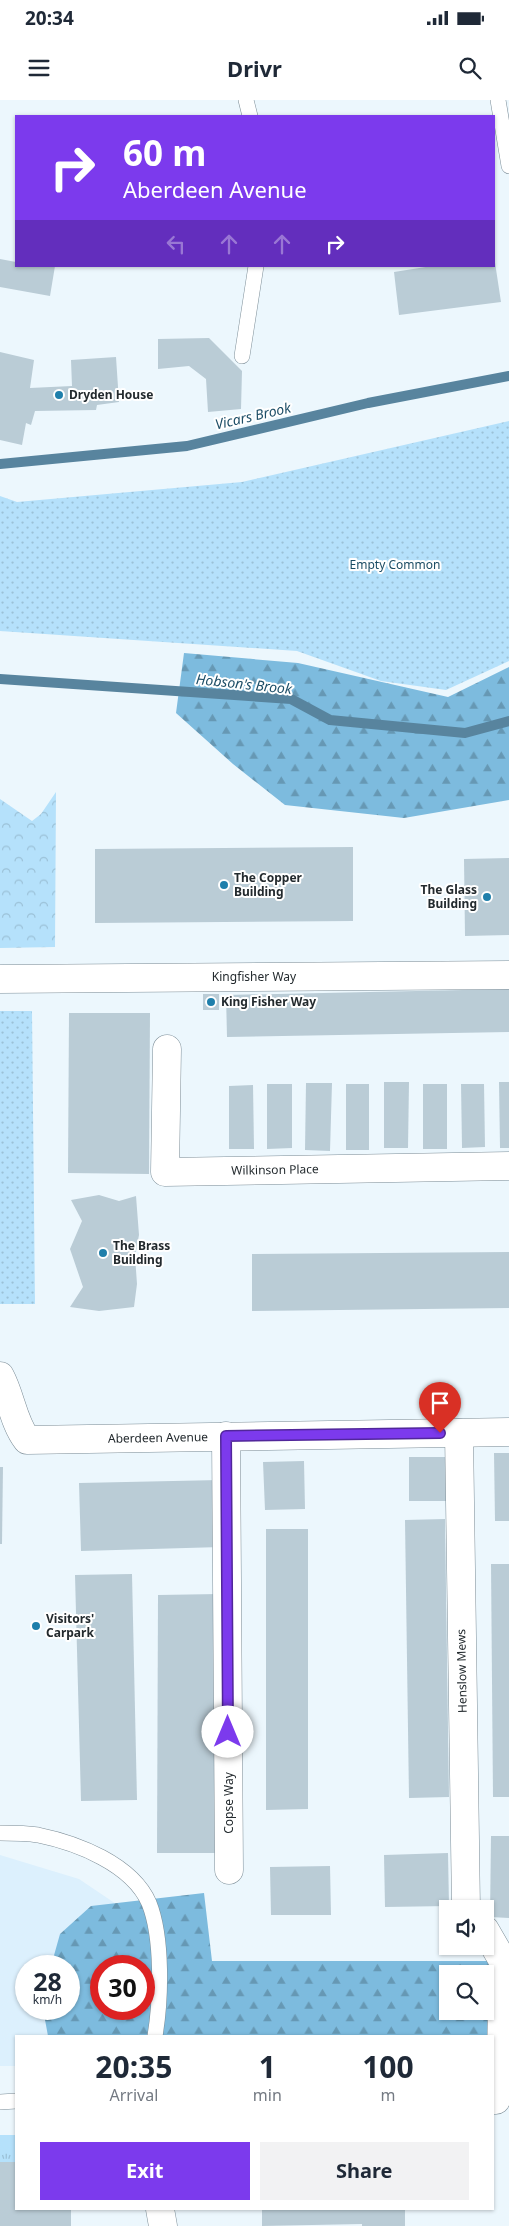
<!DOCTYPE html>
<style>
:root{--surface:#fff;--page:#f2f2f3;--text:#1f2937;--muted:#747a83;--accent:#7c3aed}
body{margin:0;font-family:"Noto Sans",sans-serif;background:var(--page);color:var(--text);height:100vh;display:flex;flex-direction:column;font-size:19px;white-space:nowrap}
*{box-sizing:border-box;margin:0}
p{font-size:16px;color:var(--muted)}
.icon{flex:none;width:28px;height:28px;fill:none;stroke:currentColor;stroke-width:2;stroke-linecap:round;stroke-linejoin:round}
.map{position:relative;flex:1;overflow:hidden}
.details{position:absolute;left:15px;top:1935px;width:479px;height:175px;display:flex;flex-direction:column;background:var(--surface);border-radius:0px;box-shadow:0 1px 4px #0004}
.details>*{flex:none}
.banner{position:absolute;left:15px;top:15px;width:480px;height:152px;border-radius:0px;box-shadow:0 1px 4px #0004;background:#7c3aed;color:#fff;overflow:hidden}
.controls{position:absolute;left:439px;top:1800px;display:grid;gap:10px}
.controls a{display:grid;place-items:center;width:55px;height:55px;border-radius:0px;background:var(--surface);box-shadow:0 1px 4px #0004;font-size:25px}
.speed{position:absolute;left:15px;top:1855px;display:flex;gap:10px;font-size:25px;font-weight:700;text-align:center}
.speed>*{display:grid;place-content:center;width:65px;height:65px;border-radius:50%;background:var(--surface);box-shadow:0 1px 4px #0004;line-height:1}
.speed small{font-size:12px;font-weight:400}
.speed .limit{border:8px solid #d22;background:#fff;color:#111}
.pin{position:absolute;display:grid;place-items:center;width:42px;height:42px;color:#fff;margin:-51px -21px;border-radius:50% 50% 50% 0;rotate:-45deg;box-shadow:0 0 5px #0007}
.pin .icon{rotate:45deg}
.me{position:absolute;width:55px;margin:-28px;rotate:0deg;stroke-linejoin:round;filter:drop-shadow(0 0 4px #0008)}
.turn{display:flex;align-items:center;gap:18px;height:105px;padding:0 25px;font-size:22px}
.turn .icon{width:65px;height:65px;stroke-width:2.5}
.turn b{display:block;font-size:35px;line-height:42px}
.lanes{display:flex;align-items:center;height:48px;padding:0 25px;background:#0003;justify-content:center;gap:25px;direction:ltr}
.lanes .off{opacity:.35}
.eta{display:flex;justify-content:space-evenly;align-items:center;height:85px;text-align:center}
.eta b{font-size:30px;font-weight:700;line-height:35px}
.button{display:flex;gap:10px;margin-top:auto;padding:10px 25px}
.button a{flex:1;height:58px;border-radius:0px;background:var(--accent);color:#fff;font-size:20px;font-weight:700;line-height:58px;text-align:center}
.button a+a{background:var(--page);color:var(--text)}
.status{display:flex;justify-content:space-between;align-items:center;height:35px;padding:0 25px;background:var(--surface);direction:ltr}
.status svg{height:14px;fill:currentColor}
header{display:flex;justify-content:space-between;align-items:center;height:65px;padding:0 25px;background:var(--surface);font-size:22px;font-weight:700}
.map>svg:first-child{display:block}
.built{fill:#dcf0fd;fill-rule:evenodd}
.grass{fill:url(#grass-tufts)}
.forest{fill:url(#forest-firs);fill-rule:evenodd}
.park{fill:url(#park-crowns)}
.garden{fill:url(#garden-dots)}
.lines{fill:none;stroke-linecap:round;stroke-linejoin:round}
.stream{stroke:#58849e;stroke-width:10}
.building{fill:#baccd6}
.lane-casing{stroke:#7c8d97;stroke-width:16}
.street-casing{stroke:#7c8d97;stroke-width:29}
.lane{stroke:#fff;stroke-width:15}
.street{stroke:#fff;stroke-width:28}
.route-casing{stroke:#51269a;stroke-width:12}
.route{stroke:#7c3aed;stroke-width:9}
.poi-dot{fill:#1f7fab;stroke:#fff;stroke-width:2}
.labels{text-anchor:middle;stroke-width:4;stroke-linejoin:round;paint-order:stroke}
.poi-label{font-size:12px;font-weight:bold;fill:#232a2e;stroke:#fff;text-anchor:start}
.park-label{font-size:12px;fill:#1b4c64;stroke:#fff}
.street-label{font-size:12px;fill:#232a2e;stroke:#fff}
.water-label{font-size:14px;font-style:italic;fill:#1d4e67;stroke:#fff}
</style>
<div class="status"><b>20:34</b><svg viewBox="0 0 49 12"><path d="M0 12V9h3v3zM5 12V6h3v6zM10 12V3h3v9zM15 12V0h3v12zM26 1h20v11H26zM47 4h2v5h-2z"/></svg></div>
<header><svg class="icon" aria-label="menu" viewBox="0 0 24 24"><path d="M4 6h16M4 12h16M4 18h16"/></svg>Drivr<svg class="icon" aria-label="search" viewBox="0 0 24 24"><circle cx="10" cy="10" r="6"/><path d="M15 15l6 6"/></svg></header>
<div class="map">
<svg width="509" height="2126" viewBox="0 0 509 2126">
<defs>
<pattern id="grass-tufts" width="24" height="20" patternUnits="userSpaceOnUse" patternTransform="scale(1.25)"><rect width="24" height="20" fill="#b5e1fb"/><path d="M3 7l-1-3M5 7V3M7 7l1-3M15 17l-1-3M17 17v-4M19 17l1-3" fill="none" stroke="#9bc1d7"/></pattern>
<pattern id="forest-firs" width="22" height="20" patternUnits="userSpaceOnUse" patternTransform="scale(1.25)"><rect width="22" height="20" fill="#7dbbde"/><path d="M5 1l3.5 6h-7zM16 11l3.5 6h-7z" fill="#6698b4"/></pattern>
<pattern id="park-crowns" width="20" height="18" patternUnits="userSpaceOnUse" patternTransform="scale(1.25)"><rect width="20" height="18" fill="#b5e1fb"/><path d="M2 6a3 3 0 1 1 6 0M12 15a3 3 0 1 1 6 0" fill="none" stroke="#9bc1d7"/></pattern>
<pattern id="garden-dots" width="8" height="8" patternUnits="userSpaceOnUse" patternTransform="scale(1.25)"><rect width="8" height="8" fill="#b5e1fb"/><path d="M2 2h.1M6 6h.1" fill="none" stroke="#9bc1d7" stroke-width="1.8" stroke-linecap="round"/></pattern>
</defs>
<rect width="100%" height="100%" fill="#ecf7fd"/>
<path class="built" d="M0 1755 79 1779 125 1810 144 1866H101V1909L140 1936H16V1966H0ZM26 1866H69V1909H26Z"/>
<rect class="grass" x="0" y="2035" width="16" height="27"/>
<g class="forest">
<path d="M184 553 298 563 448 597 509 567V700L404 718 285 705 233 664 176 613Z"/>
<path d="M204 1793 212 1861H509L492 1936H48L43 1909H69V1866H51L60 1834 91 1806ZM101 1866H144V1909H101ZM448 1874H485V1911H448Z"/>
</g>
<path class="park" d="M56 692 55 847 0 848V699L32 721 41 714Z"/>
<g class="garden">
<path d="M509 321V561L446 590 381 581 297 551 0 531V396L17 402 242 382Z"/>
<path d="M0 911H32L35 1204H0Z"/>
</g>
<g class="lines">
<g class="stream">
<path d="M0 364 187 346 368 303 509 276"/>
<path d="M0 579 291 599 330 620 465 633 509 621"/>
</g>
</g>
<g class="building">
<path d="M494 156 501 202 399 215 394 172 432 166H494Z"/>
<path d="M0 159 16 162V166H55L50 196 0 187Z"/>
<path d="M209 238 242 271 241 309 208 312 206 279 189 266 158 269V239Z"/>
<path d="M0 252 34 260 30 288 72 286 71 260 116 257 119 302 97 305 96 310 35 311 31 325 26 323 22 345 0 340Z"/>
<path d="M353 747V821L95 823V749Z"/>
<path d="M509 758V835L465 836 464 759Z"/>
<path d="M509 889V932L227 937 226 895Z"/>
<rect x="203" y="894" width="16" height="16"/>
<path d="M69 913H150L149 1074 68 1073Z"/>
<path d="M384 982H409L408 1048H384Z"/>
<path d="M499 982H509V1048H500Z"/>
<path d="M306 983H332L330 1051 305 1050Z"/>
<path d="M267 984H292V1048L267 1049Z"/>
<rect x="346" y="984" width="23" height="66"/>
<rect x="423" y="984" width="24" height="65"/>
<path d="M461 984H484L485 1047 462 1048Z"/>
<path d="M253 985 254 1049H229V986Z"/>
<path d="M99 1095 119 1101 136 1096 139 1135 135 1156 137 1184 134 1207 99 1211 70 1207 83 1187 70 1149 82 1121 71 1100Z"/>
<path d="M509 1152V1208L252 1211V1154Z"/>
<path d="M494 1353H509V1421H495Z"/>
<path d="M409 1357H446L447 1401H409Z"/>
<path d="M304 1361 305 1409 265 1410 263 1362Z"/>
<path d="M0 1367H3L2 1444H0Z"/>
<path d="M220 1380 221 1447 81 1451 79 1383Z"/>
<path d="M445 1419 449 1697 409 1698 405 1420Z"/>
<path d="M266 1429H308V1709L266 1710Z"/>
<path d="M491 1464H509V1697H493Z"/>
<path d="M132 1474 137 1700 81 1701 75 1475Z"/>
<path d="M219 1494V1753H157L158 1495Z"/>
<path d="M491 1736H509V1818L490 1817Z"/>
<path d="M448 1753 449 1806 385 1807 384 1755Z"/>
<path d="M330 1766 331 1815H271L270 1767Z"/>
<path d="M0 2062H16V2109H71V2126H0Z"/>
<path d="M262 2109H405V2126H362V2124L262 2126Z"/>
</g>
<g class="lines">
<g class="lane-casing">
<g id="lane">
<path d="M246 0 250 16"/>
<path d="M498 0 509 66"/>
<path d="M242 256 256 166"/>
<path d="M0 1733C12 1733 26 1733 38 1735 77 1743 132 1764 149 1803 163 1838 161 1900 155 1936"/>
<path d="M0 2002 16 2001"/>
</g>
</g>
<g class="street-casing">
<g id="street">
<path d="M0 879 509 875"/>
<path d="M167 949 165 1072 509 1066"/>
<path d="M0 1276C11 1296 13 1322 27 1340L509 1332"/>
<path d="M459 1333 466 1809"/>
<path d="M226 1336 229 1770"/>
<path d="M485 1830 503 1861 501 1958 496 2000"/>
<path d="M160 2109 163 2126"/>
</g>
</g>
<use href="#lane" class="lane"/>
<use href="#street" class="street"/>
</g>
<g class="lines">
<g class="route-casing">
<path id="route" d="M228 1632 226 1336 440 1333"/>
</g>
<use href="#route" class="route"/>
</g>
<g class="poi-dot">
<circle cx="59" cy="295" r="5"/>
<circle cx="224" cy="785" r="5"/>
<circle cx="487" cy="797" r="5"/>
<circle cx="211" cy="902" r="5"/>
<circle cx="103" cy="1153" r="5"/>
<circle cx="36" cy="1526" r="5"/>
</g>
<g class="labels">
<g class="poi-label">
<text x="69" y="299">Dryden House</text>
<text x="234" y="782">The Copper<tspan x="234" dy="14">Building</tspan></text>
<text x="477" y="794" text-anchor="end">The Glass<tspan x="477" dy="14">Building</tspan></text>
<text x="221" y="906">King Fisher Way</text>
<text x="113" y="1150">The Brass<tspan x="113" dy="14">Building</tspan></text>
<text x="46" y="1523">Visitors'<tspan x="46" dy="14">Carpark</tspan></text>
</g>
<g class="park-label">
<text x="395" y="469">Empty Common</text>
</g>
<g class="street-label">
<text x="254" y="881">Kingfisher Way</text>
<text transform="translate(275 1070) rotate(-1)" y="4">Wilkinson Place</text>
<text transform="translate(158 1338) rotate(-1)" y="4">Aberdeen Avenue</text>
<text transform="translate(462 1571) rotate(-91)" y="4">Henslow Mews</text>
<text transform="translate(229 1703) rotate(-90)" y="4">Copse Way</text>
</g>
<g class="water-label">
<text transform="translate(253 316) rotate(-13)" y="5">Vicars Brook</text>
<text transform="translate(244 584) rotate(6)" y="5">Hobson's Brook</text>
</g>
</g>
</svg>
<div class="controls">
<a><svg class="icon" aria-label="sound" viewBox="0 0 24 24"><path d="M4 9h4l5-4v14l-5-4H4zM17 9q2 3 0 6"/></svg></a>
<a><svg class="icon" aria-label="search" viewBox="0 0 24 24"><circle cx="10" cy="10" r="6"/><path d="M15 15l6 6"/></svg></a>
</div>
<div class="speed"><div>28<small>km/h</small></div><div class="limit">30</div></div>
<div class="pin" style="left:440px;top:1333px;background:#d93025"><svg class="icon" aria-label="arrive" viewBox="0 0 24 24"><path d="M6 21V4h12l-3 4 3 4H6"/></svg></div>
<svg class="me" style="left:228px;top:1632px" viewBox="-20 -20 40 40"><circle r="19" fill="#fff"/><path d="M0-13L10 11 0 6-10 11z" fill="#7c3aed"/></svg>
<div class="banner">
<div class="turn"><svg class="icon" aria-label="right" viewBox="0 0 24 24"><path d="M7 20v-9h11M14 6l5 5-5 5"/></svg><div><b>60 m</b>Aberdeen Avenue</div></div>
<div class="lanes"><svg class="icon off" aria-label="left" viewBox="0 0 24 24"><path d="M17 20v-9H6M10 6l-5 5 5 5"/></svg><svg class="icon off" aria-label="ahead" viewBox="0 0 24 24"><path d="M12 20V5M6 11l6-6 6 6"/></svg><svg class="icon off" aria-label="ahead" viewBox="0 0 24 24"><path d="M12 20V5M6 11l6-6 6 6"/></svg><svg class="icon" aria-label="right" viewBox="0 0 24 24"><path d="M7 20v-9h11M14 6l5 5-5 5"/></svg></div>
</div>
<section class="details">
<div class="eta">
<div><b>20:35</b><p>Arrival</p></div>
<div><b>1</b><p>min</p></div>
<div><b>100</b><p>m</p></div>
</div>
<div class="button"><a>Exit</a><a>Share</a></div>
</section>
</div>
